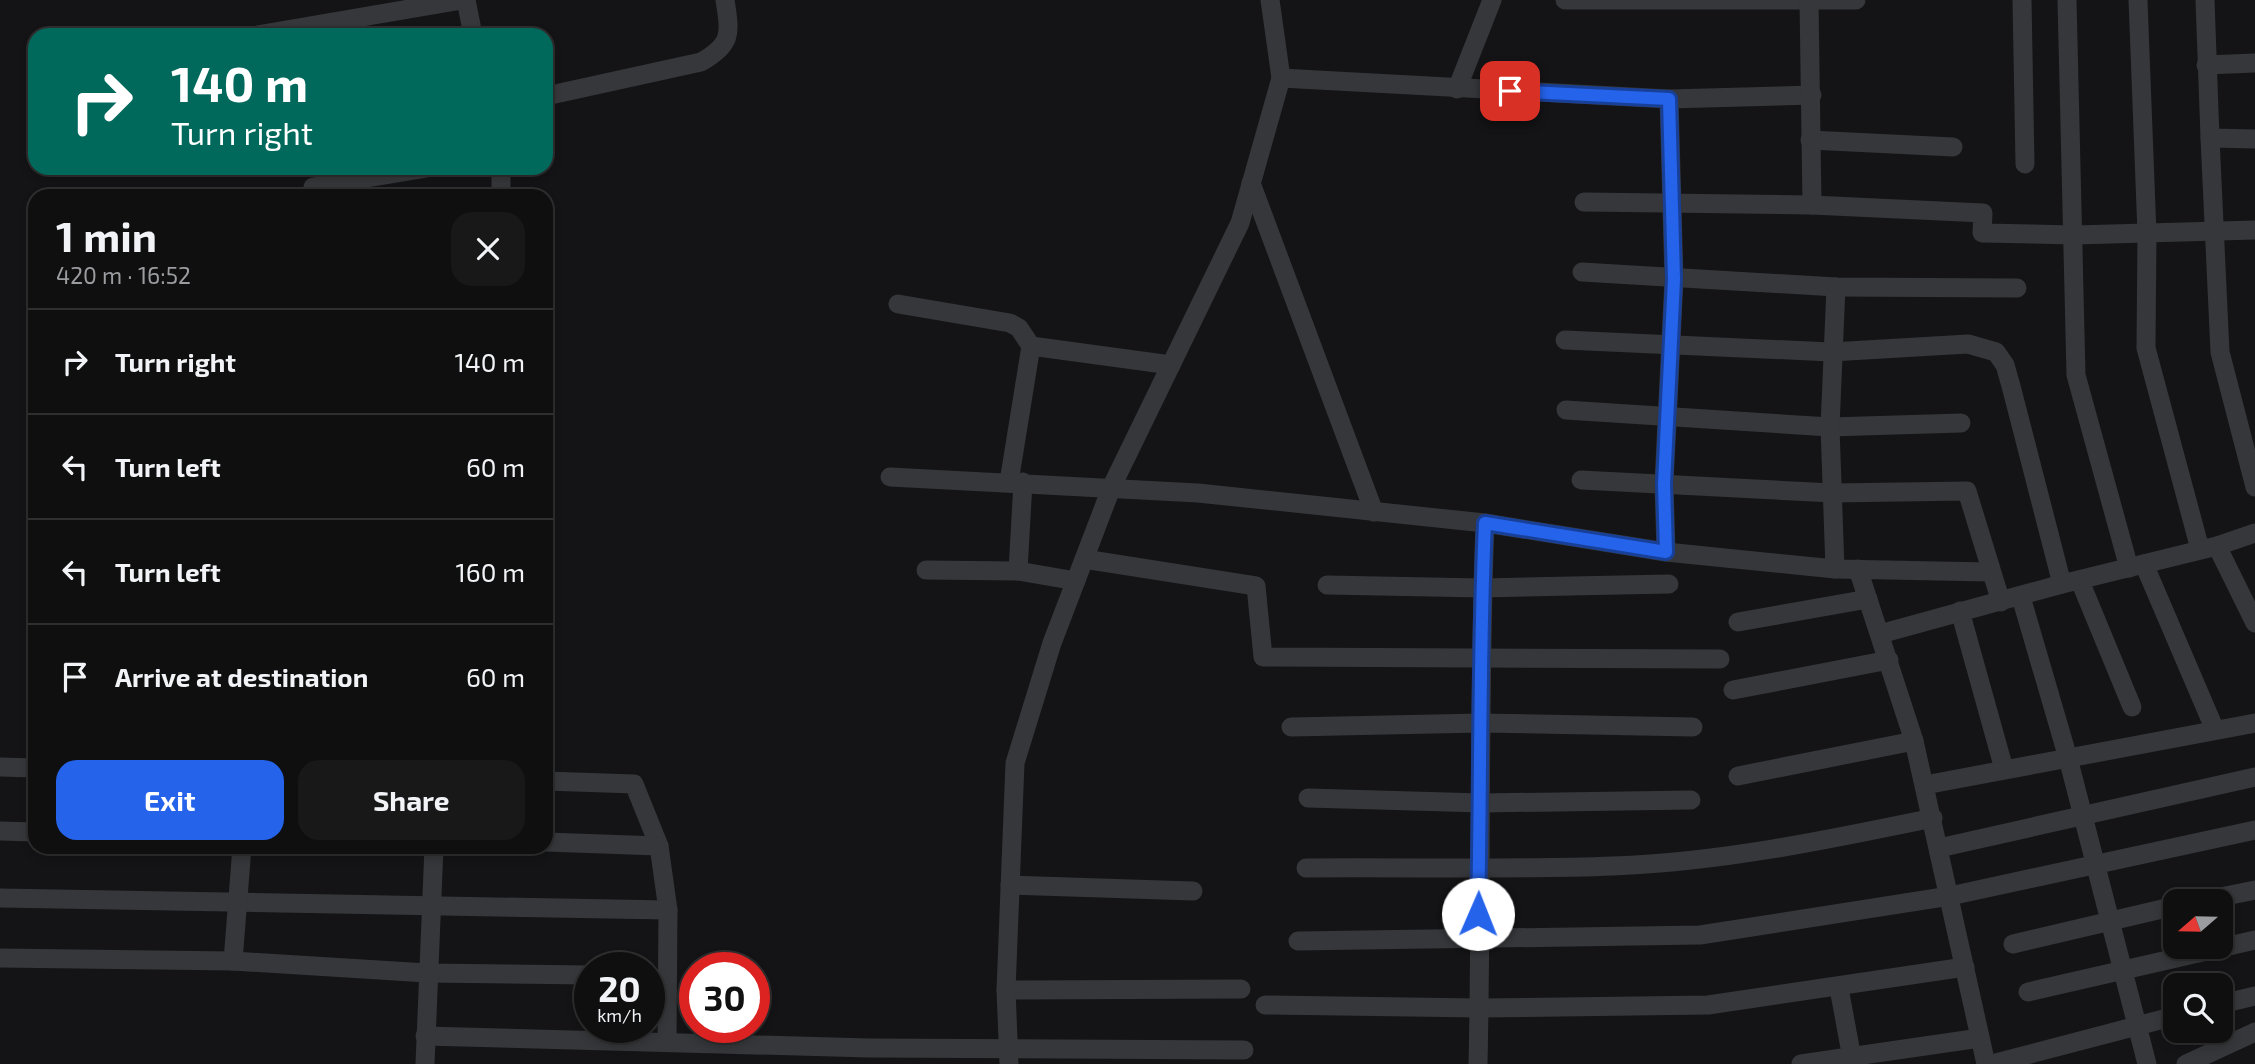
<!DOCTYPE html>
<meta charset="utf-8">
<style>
:root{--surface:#0f0f10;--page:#181819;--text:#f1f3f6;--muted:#9b9c9f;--line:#2f2f30;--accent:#2563eb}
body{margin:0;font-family:"Exo 2",sans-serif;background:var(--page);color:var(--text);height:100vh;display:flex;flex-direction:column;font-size:26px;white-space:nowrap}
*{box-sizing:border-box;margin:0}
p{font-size:23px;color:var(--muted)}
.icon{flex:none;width:38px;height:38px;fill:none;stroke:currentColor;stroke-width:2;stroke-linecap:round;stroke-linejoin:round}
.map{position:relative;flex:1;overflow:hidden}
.sheet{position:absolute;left:28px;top:189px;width:525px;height:665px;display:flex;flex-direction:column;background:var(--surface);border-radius:21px;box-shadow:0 4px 10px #0003,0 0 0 2px var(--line)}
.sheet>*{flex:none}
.guide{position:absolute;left:28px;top:28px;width:525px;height:147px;border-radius:21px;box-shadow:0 4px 10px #0003,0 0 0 2px var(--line);background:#00695c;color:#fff;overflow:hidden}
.needle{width:46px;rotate:250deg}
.fabs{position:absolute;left:2163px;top:889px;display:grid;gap:14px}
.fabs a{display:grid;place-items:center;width:70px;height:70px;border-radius:14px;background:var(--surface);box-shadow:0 4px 10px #0003,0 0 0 2px var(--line);font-size:35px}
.speed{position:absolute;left:574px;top:952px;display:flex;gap:14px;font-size:35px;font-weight:700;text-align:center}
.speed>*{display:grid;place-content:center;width:91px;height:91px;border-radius:50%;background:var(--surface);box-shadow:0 4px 10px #0003,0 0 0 2px var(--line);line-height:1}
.speed small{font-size:18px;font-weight:400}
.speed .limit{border:10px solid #d22;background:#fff;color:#111}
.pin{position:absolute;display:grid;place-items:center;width:60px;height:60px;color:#fff;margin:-30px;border-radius:14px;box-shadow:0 4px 10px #0006}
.me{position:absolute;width:77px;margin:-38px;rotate:1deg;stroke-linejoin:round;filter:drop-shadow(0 0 5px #0008)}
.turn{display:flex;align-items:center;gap:24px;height:147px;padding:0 28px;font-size:32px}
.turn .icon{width:91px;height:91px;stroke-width:2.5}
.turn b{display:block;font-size:49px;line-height:60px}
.round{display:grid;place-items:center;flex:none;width:74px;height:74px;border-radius:21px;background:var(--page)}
.overview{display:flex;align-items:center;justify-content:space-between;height:119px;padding:0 28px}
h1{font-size:42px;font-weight:700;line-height:52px}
.action{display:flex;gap:14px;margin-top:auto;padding:14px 28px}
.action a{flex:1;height:80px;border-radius:21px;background:var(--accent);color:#fff;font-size:28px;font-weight:700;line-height:80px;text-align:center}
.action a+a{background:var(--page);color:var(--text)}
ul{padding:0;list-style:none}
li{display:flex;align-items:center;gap:21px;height:105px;padding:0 28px;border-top:2px solid var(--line)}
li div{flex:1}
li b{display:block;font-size:26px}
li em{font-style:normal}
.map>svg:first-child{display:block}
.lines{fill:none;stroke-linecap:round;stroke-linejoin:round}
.minor{stroke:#35373a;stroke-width:19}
.route-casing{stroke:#184099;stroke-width:18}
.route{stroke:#2563eb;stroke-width:12}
</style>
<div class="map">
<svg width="2255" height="1064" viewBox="0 0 2255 1064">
<rect width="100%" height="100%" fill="#141416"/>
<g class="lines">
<g class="minor">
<path d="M466 0 473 35"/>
<path d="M1565 0H1856"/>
<path d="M2022 0 2025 164"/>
<path d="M2067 0 2076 375 2129 568"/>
<path d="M2138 0 2147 234 2146 348 2200 549"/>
<path d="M2205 0 2210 138"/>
<path d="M257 35 462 0"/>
<path d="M2206 65 2255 63"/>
<path d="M1281 78 1669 99 1812 95"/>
<path d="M1457 89 1492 0"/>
<path d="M546 96 701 62C733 44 730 33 725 0"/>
<path d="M2255 139 2210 138 2220 352 2255 487"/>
<path d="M1810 140 1953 147"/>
<path d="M501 168V196"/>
<path d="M1251 183 1374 512"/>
<path d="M313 187 427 168"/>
<path d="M1584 202 1812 205 1809 0"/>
<path d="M1812 205 1983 213 1982 233 2075 235 2255 230"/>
<path d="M1582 272 1836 287 2017 288"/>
<path d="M898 304 1010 323 1019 328 1031 346 1009 482"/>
<path d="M1565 340 1831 352 1968 344 1996 352 2005 365 2011 386 2062 584"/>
<path d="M1031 346 1171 365"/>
<path d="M1566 410 1830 427 1961 423"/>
<path d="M890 477 1198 493 1485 523 1666 552 1835 569 1991 572"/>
<path d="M1581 480 1833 493 1967 491 2001 602"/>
<path d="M1023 482 1018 571 1076 581"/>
<path d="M2217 546 2255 623"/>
<path d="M1666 552 1664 483 1674 279 1669 99"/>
<path d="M1084 559 1256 586 1263 657 1720 659"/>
<path d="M2144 564 2215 730"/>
<path d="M1835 569 1830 427 1836 287"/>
<path d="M1858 569 1914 741 1986 1064"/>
<path d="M926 570 1018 571"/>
<path d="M2080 581 2132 707"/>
<path d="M1327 585 1482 588 1669 584"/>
<path d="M2021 597 2068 758 2147 1064"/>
<path d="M1960 611 2004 769"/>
<path d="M1738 622 1868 599"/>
<path d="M1880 634 2062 584 2217 546 2255 533"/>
<path d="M1733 690 1889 660"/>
<path d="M1291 727 1481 723 1693 727"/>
<path d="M0 767 35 768"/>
<path d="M1738 776 1914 741"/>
<path d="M546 781 634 784 659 846 668 910 667 1042"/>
<path d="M1925 785 2255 723"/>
<path d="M1308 798 1482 803 1691 800"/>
<path d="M0 831 35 832"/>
<path d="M546 842 659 846"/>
<path d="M1939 848 2255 777"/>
<path d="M1306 868C1408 867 1511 870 1613 866 1721 862 1827 840 1933 818"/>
<path d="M1010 885 1193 891"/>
<path d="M0 898 668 910"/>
<path d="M2201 901 2255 890"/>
<path d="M1298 941 1700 935 1950 896 2255 830"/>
<path d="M2013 944 2175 906"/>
<path d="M0 958 233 961 427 973 590 975"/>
<path d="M233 961 242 847"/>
<path d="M1839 988 1853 1064"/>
<path d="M1006 990 1241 989"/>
<path d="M2028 992 2255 940"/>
<path d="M2221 1004 2255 996"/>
<path d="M1265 1005 1479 1008 1708 1005 1965 967"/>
<path d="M425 1036 869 1048 1244 1050"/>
<path d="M425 1064 434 847"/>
<path d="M1009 1064 1006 990 1015 763 1052 643 1112 486 1240 223 1281 78 1270 0"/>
<path d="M1478 1064C1482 884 1478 704 1485 523"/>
<path d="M1801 1064 1980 1038"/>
<path d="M1992 1064 2175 1016"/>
<path d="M2186 1064 2255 1032"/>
</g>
</g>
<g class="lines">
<g class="route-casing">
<path id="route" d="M1478 914C1481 784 1479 654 1485 523L1666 552 1664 484 1674 279 1669 99 1510 91"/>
</g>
<use href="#route" class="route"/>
</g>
</svg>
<div class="fabs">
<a><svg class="needle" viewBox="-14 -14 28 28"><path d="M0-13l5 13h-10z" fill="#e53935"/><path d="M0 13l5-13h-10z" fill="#9b9c9f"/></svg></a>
<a><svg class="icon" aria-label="search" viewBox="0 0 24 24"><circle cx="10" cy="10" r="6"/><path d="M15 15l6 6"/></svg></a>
</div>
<div class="speed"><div>20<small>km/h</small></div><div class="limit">30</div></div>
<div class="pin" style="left:1510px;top:91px;background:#d93025"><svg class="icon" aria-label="arrive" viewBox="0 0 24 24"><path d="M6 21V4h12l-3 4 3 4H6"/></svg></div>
<svg class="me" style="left:1478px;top:914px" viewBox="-20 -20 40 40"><circle r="19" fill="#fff"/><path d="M0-13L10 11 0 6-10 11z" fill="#2563eb"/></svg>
<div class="guide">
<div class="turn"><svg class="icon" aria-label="right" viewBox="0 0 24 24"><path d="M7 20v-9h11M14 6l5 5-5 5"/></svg><div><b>140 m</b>Turn right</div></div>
</div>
<section class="sheet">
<div class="overview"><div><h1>1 min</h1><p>420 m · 16:52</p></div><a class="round"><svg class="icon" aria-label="close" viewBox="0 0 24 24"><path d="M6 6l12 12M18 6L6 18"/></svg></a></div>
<ul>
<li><svg class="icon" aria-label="right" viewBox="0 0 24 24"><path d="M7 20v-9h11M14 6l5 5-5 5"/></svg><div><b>Turn right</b></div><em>140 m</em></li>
<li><svg class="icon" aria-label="left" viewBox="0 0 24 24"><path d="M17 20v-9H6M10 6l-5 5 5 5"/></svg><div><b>Turn left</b></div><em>60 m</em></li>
<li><svg class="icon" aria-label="left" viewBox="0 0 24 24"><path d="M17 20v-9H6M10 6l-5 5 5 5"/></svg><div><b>Turn left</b></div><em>160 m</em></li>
<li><svg class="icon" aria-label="arrive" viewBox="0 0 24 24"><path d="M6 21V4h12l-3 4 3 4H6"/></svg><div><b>Arrive at destination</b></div><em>60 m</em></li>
</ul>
<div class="action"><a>Exit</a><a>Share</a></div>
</section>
</div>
